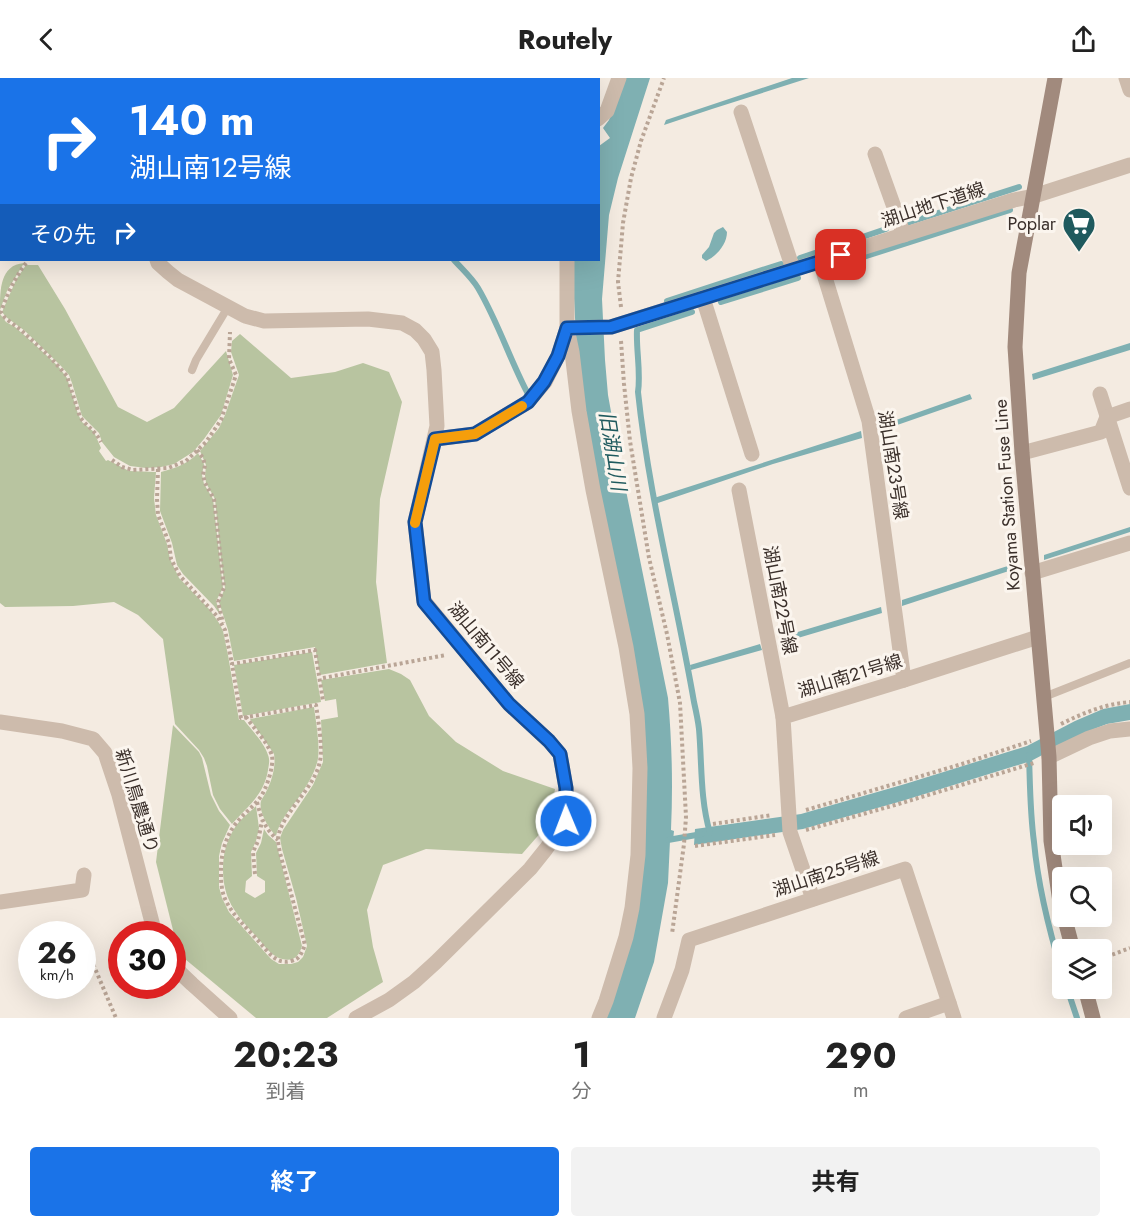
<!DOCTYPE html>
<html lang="ja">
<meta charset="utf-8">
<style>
:root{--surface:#fff;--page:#f2f2f2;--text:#222;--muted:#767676;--accent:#1a73e8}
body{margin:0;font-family:Jost,"Noto Sans JP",sans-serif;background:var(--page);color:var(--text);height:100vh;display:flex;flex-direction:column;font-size:22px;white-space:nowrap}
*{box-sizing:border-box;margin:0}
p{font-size:20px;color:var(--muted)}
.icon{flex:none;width:33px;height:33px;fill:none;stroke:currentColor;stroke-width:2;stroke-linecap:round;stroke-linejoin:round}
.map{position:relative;height:940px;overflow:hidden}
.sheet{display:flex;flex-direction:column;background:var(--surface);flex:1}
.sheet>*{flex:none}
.hud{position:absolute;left:0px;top:0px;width:600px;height:183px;box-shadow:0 6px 24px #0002;background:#1a73e8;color:#fff;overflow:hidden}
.buttons{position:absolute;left:1052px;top:717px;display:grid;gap:12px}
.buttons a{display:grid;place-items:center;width:60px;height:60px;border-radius:6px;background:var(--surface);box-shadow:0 6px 24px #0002;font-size:30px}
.speed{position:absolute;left:18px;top:843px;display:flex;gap:12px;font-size:30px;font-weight:700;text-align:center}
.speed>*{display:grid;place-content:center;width:78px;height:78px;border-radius:50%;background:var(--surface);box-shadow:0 6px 24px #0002;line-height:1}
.speed small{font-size:15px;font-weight:400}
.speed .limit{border:9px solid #d22;background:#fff;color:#111}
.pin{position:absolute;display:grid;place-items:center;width:51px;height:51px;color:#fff;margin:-26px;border-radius:12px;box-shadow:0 3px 9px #0006}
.me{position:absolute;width:66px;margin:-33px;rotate:359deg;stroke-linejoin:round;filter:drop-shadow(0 0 4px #0008)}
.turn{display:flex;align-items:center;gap:21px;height:126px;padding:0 30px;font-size:27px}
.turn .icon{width:78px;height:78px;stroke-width:2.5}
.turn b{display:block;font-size:42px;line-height:51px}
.then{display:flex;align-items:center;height:57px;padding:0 30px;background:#0003;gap:12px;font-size:22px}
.eta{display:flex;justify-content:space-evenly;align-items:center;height:102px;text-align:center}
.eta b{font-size:36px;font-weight:700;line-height:42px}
.action{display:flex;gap:12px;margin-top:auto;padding:12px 30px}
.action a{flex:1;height:69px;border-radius:6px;background:var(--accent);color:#fff;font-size:24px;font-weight:700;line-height:69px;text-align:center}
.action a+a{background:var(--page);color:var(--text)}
header{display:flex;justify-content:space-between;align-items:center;height:78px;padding:0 30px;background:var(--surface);font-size:27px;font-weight:700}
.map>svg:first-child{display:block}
.green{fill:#b8c4a0}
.water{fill:#7fb0b2}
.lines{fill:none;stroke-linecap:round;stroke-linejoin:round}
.stream{stroke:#7fb0b2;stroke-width:6}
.path{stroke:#b9a596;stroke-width:4;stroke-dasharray:3 3;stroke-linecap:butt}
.service{stroke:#cdbbac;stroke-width:8}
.minor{stroke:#cdbbac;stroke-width:15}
.secondary{stroke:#a18a7d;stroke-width:15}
.route-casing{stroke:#114b97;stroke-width:15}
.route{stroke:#1a73e8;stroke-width:10}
.slow{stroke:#f59e0b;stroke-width:10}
.labels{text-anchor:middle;stroke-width:6;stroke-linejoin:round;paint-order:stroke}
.street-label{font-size:18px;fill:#3b302b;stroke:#fbf5ee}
.poi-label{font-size:18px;fill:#3b302b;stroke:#fbf5ee;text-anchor:end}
.water-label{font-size:20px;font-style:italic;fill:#1f5a5e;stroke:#fbf5ee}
</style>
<header><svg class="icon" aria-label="back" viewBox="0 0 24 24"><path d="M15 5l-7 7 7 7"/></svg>Routely<svg class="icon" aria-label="share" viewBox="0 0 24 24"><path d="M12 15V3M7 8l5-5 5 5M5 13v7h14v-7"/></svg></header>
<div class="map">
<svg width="1130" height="940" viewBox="0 0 1130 940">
<rect width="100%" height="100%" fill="#f4ebe1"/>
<g class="green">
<path d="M24 185 7 213 0 232C0 212 0 187 24 185Z"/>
<path d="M26 187H38L65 231 118 329 147 344 174 330 226 273 233 297 221 337 204 361 193 374 174 386 161 389 146 390 130 388 114 379 102 364 99 355 82 338 72 305 69 297 61 288 25 253 6 239 2 234 16 202Z"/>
<path d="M0 236 6 244 15 249 31 263 58 288 67 300 78 336 82 344 94 354 101 370 99 373 106 383 108 382 129 393 156 394 154 420 156 437 167 466 170 481 179 500 210 532 219 545 223 553 228 577 239 642H244C252 653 264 664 268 677 270 682 269 686 268 692 264 717 248 728 232 746L220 731 213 717 207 688 204 680 199 672 175 646 163 561 138 537 114 524 73 528 5 529 0 525Z"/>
<path d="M240 256 291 300 335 294 363 285 389 294 402 324 380 421 376 504 387 585 320 597 315 569 234 583 228 552 219 524 225 510 221 481 215 421 206 405 205 398 206 387 200 373 219 350 225 337 239 297 231 274 232 263Z"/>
<path d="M198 375 204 386 202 397 204 406 213 421 223 510 216 523 221 538 214 528 183 496 177 487 172 465 160 433 161 394C175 390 188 386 198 375Z"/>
<path d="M312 574 321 624 243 638 234 587Z"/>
<path d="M389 591 401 596 410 602 429 638 456 664 503 693 555 711 550 744 522 776 426 771 383 787 367 832 373 869 383 904 327 940H256L179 876 156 784 173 647 199 674 202 680 211 717 219 733 230 747 222 765 219 778V809L222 820 229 834 271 881 279 886H291L298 884 303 879 307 868 296 820 282 771 280 760 283 752 313 707 323 684 321 642 338 639 336 621 325 623 321 602Z"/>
<path d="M314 629C316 644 321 672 317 685 313 699 305 710 297 722 289 732 279 744 276 758 269 751 258 733 261 723 262 720 265 717 266 714 272 703 276 688 274 676L250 641Z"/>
<path d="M256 728 259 750 256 763 251 774 252 798 246 803 245 814 255 820 265 814V803L257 798 256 775 261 765 264 751 268 757 276 764 302 868C299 878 294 884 282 881 270 878 262 864 254 856 235 835 223 821 223 791 223 777 226 764 234 751 239 742 249 735 256 728Z"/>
</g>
<g class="water">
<path d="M625 0H650L618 100 609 137 602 221 605 282 608 317 620 383 668 620C672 665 673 708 671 752L674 753 673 763H670L668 805 654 884 635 940H605L645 742 598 407 577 278 572 182H598L599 68 610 60 603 50 609 42Z"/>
<path d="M792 0H809L712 31 664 47 666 42Z"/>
<path d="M723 149 727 154C727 166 717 178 706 183L702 180V177L709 169 714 155 717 152Z"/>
<path d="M1130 265V272L1033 302 1032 296Z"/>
<path d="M970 316 972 321 880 353 879 348Z"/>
<path d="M861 353 862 360 773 386 655 426 654 420Z"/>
<path d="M1130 449V454L1044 482V477Z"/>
<path d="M1017 485 1018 490 902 528V522Z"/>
<path d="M881 529 882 535 781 565V559Z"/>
<path d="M760 566 762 572 691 592 690 587Z"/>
<path d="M1130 626V642L1107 646 1084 655 1031 683 902 723 803 751 694 767 695 751 801 736 905 706 1027 668 1075 643 1103 631Z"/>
</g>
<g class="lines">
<g class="stream">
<path d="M907 145 1019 109"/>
<path d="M800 180 886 151"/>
<path d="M454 182C462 191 472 200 478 210 498 244 510 282 528 316"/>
<path d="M835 188 1010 132"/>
<path d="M667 223 781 186"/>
<path d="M721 224 798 200"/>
<path d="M692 234 637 252C636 273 641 294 638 314 649 419 676 520 694 624 696 633 698 642 699 651 702 685 700 721 710 755"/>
<path d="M1029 677C1030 706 1030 735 1034 764 1038 808 1049 852 1062 895"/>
<path d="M668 762 702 756"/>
<path d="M1067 910 1077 940"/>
</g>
<g class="path">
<path d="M26 185C15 200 7 216 1 234L5 240 21 252 49 278 67 298 80 339C87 349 95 352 101 364"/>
<path d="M621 229 618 204 623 145 631 100 641 63 664 0"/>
<path d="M621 263 624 306 630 363 649 480 667 556 680 625 686 739 684 766 672 856"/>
<path d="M197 372 203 380 205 387 203 397 205 405 214 421 224 510 218 524 223 545"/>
<path d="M112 382 122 389 133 392 168 390 186 383 206 364 221 342 236 297 229 281 230 254"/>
<path d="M158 391 157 421 158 437 169 465 171 481 180 498 217 538 225 552 232 586"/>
<path d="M323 600 446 577"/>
<path d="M246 639C253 649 269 666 272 678 274 688 266 713 259 721 251 731 241 738 234 748 225 761 221 777 221 792 221 803 221 813 226 823 234 839 249 852 261 866 269 875 277 887 291 883 300 881 301 876 305 867L280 775C279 770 278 765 278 761 280 736 315 711 320 683 323 670 318 641 316 627L241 640 232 586 315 572 323 623"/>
<path d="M1061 646C1083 635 1105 626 1130 624"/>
<path d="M257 724C261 740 265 751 278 762"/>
<path d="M806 732 962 686 1031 663"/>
<path d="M713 746 772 737"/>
<path d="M806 752 895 727 1034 685"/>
<path d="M695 768 775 757"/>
<path d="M255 796 253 774 258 763 262 743"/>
<path d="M91 881 116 940"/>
<path d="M1101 881 1130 870"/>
</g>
<g class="service">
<path d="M412 2 413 0"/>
<path d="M192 292 196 282 228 229"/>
<path d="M1044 619 1130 585"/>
</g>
<g class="minor">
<path d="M115 0V2"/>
<path d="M265 0V2"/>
<path d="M578 0 579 2"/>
<path d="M1126 0 1130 12"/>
<path d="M27 2V0"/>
<path d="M741 34 793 191"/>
<path d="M598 41 607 33 619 0"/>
<path d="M0 60 2 57"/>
<path d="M875 76 904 157"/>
<path d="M157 182 158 185 168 194 178 202 245 238 264 243 368 241 402 245 415 252 424 261 432 274 434 292 437 348 415 444 424 523 509 626 549 663 560 676 566 710V743L546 771 530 791 436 884 414 904 389 922 356 940"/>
<path d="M820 183 869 343 904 602"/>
<path d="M703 220 752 376"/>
<path d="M1100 316 1130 410"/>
<path d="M435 361 475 356 528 324 545 304 558 278 567 250V182"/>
<path d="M1022 375 1101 354 1107 339 1130 331"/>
<path d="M739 412 783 639"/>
<path d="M1032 495 1130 465"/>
<path d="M0 644 62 653 93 661 105 675 119 717 155 856"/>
<path d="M1049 679 1089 660 1110 653 1130 651"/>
<path d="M813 821 790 754 783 639 904 602 1038 559"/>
<path d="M0 824 82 812 84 797"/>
<path d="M172 887 192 906 230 940"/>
<path d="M599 940 606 923 626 859 632 830 638 777 640 690 637 636 626 569 593 412 579 333 572 274 567 250 611 249 1014 122 1034 118 1130 87"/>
<path d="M664 940 682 892 689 862 905 791 954 940"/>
<path d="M906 940 949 925"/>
</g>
<g class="secondary">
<path d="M1055 0 1019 195 1015 269 1022 375 1049 679 1051 763 1060 824 1062 833"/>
<path d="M1064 838 1073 872"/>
<path d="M1085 910 1093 940"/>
</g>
</g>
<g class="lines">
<g class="route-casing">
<path id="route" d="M566 743V710L560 676 549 663 509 626 424 524 415 444 435 361 475 356 528 324 544 304 558 278 567 250 611 249 841 177"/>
</g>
<use href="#route" class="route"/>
<path class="slow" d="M415 445 435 361 475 356 522 328"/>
</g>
<defs>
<g id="supermarket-pin" transform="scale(1.725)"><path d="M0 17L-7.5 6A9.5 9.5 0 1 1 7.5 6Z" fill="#1f5a5e" stroke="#fbf5ee"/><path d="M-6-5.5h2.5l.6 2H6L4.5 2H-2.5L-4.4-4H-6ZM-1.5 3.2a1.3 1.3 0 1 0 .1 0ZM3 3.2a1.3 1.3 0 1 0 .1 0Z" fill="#fff"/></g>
</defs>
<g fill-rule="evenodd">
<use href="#supermarket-pin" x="1079" y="146"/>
</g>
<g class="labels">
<g class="street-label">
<text transform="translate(933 127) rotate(-18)" y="6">湖山地下道線</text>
<text transform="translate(893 387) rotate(81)" y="6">湖山南23号線</text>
<text transform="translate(1007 417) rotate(-94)" y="6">Koyama Station Fuse Line</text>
<text transform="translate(780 522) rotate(79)" y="6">湖山南22号線</text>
<text transform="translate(486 567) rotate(50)" y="6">湖山南11号線</text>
<text transform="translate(850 598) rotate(-17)" y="6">湖山南21号線</text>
<text transform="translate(137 723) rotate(73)" y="6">新川鳥農通り</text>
<text transform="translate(826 796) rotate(-18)" y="6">湖山南25号線</text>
</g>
<g class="poi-label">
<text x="1056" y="152">Poplar</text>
</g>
<g class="water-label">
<text transform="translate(613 373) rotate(81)" y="7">旧湖山川</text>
</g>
</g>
</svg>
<div class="buttons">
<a><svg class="icon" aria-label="sound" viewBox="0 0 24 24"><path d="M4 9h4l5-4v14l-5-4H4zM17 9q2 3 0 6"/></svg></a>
<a><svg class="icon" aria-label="search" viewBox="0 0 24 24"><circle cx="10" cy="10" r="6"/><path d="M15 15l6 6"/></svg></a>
<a><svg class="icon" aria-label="layers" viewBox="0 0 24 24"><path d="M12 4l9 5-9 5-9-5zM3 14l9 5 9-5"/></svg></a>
</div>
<div class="speed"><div>26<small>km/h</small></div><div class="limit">30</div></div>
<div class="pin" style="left:841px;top:177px;background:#d93025"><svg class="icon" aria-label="arrive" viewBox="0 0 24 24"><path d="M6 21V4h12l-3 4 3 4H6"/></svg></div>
<svg class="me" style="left:566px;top:743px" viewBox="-20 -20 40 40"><circle r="17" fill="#1a73e8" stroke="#fff" stroke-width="3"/><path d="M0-11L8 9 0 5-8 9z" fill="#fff"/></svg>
<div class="hud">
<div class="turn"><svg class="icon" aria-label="right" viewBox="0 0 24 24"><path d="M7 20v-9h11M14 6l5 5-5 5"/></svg><div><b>140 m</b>湖山南12号線</div></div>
<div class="then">その先<svg class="icon" aria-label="right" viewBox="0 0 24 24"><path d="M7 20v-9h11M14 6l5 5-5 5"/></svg></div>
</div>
</div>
<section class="sheet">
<div class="eta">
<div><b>20:23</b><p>到着</p></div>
<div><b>1</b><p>分</p></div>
<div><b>290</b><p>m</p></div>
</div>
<div class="action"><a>終了</a><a>共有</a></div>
</section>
